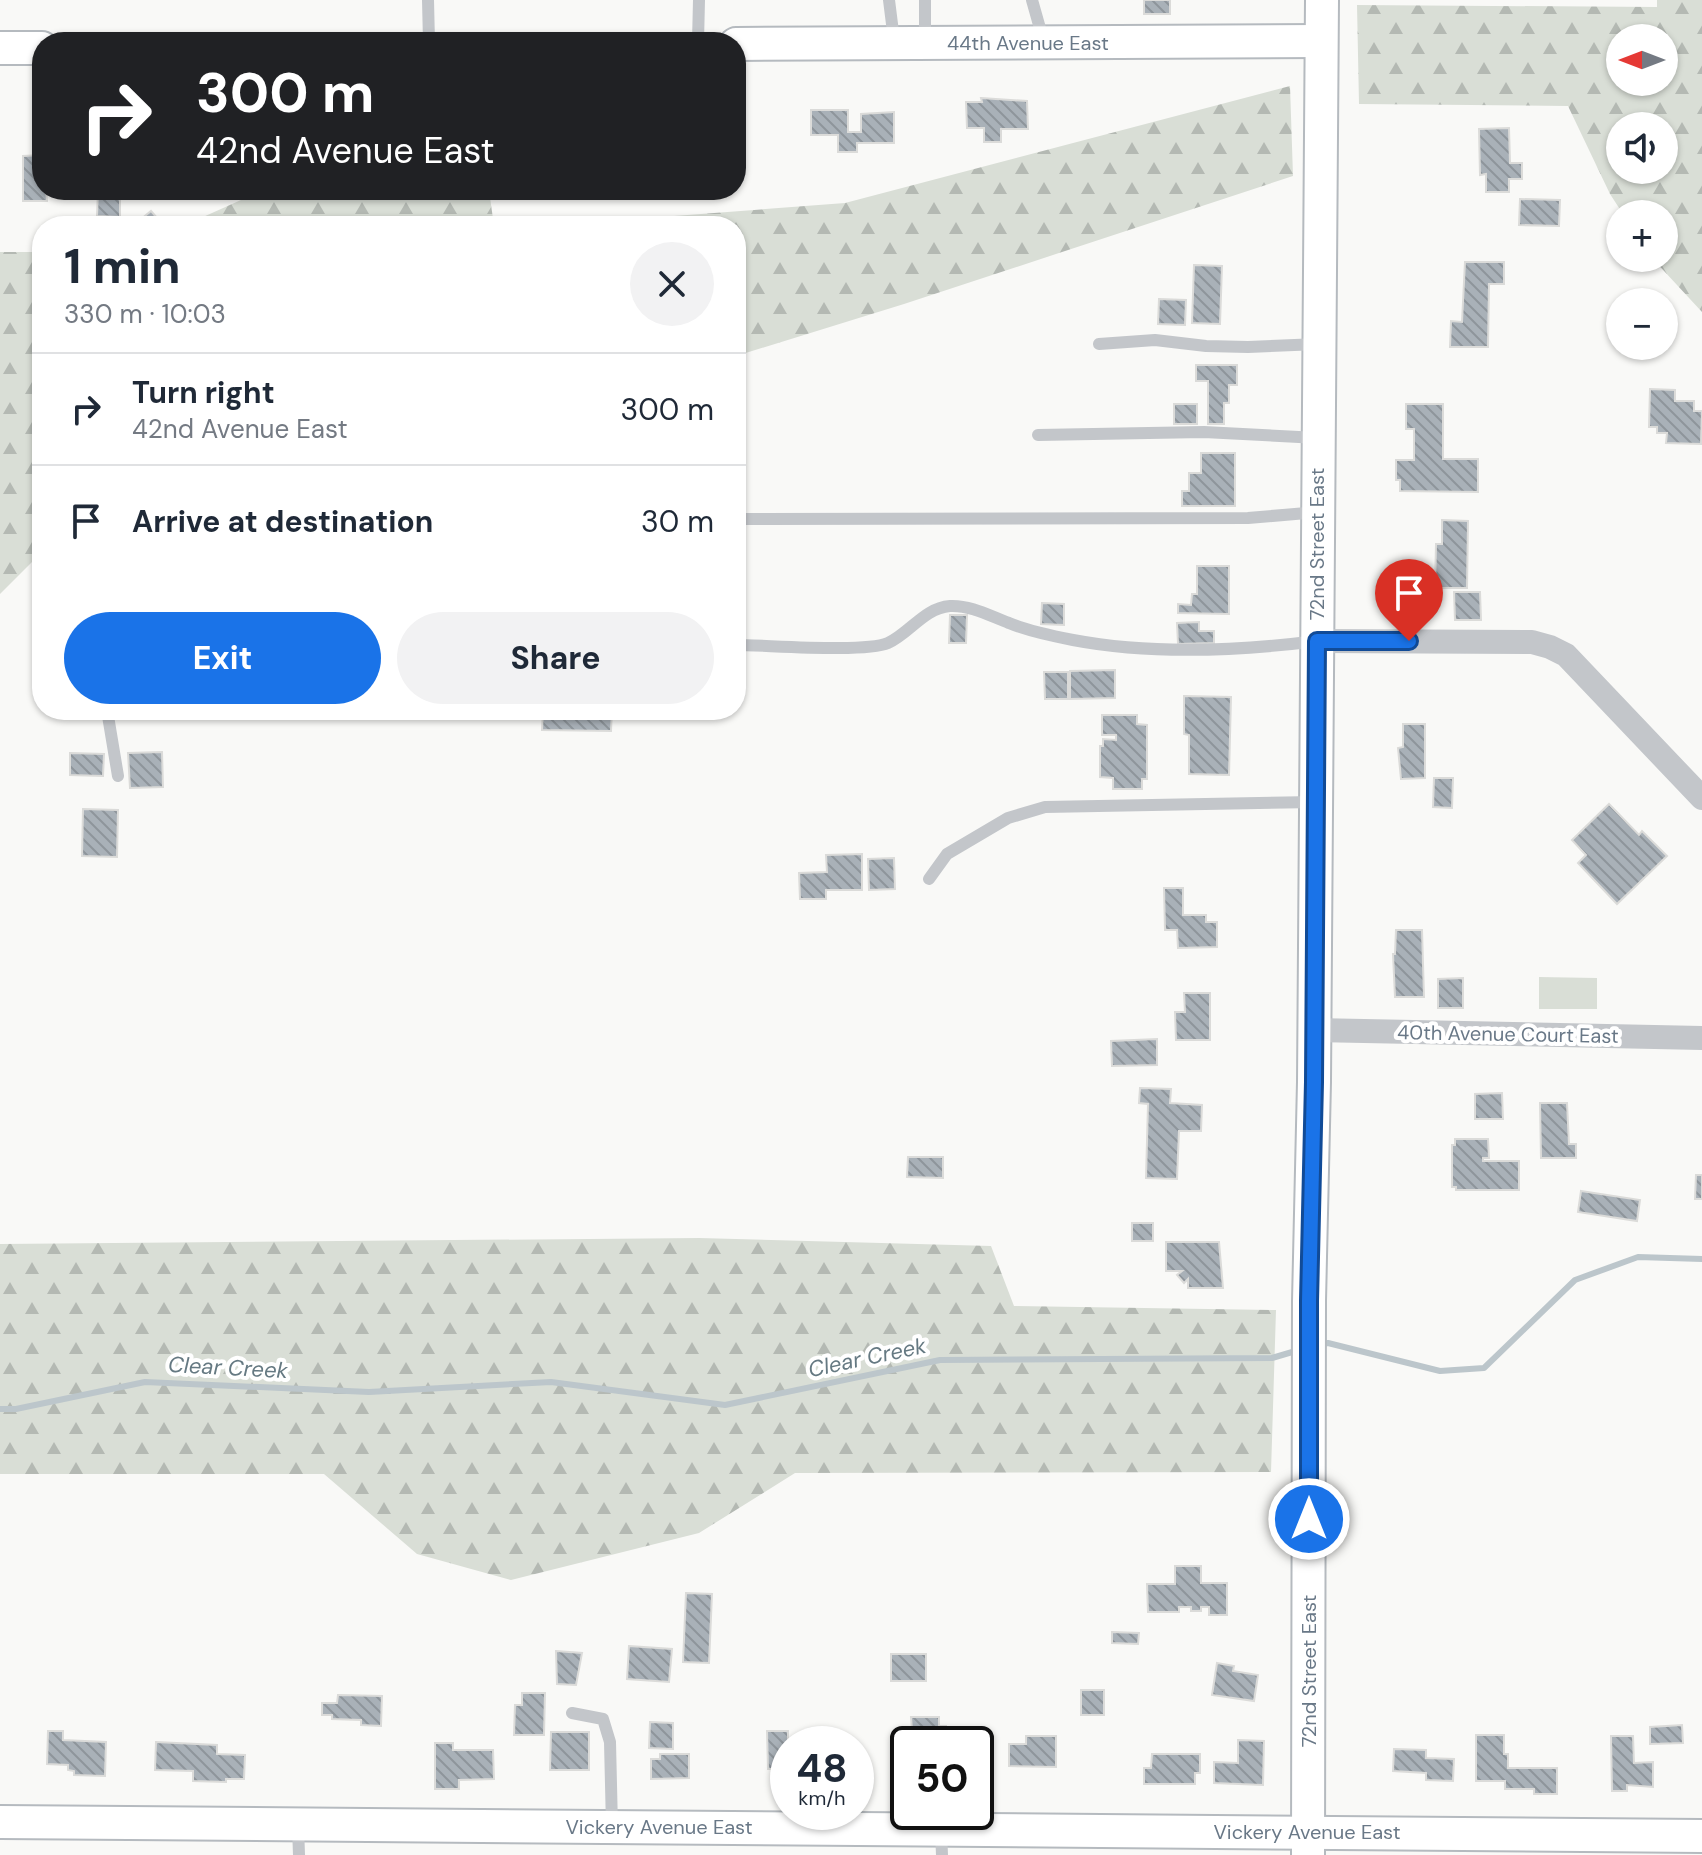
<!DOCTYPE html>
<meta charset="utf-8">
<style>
:root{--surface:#fff;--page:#f2f2f3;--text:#1f2937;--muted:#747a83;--line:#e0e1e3;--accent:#1a73e8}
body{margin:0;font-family:"DM Sans",sans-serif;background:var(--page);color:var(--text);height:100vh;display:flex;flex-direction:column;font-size:30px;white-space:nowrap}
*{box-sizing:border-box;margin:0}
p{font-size:26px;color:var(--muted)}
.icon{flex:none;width:44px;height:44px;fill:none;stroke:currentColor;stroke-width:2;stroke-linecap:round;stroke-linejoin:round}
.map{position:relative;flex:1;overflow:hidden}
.side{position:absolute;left:32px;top:216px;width:714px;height:504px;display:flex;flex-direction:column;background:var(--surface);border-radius:32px;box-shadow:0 2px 6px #0004}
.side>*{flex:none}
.banner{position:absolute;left:32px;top:32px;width:714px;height:168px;border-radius:32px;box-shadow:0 2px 6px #0004;background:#202124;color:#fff;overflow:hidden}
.needle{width:52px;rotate:270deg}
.fabs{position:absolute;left:1606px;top:24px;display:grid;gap:16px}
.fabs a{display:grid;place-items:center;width:72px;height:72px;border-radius:50%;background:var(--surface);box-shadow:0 2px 6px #0004;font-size:40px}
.speed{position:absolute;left:770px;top:1726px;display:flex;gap:16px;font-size:40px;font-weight:700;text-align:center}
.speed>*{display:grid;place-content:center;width:104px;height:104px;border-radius:50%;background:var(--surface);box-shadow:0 2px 6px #0004;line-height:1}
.speed small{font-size:20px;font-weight:400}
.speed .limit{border:4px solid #111;border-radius:12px;background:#fff;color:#111}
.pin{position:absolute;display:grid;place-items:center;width:68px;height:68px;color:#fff;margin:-82px -34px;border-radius:50% 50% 50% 0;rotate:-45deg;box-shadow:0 0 8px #0007}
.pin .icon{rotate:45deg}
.me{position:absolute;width:88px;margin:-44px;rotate:0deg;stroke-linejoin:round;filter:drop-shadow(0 0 6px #0008)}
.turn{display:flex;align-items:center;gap:28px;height:168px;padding:0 32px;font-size:36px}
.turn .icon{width:104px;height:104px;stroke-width:2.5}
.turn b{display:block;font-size:56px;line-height:68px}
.round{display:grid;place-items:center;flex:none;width:84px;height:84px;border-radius:42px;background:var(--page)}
.overview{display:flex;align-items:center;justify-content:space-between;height:136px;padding:0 32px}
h1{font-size:48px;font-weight:700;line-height:60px}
.button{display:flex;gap:16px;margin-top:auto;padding:16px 32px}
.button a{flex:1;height:92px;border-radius:48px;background:var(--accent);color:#fff;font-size:32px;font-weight:700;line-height:92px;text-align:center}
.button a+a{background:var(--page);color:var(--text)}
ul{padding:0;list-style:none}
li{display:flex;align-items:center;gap:24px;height:112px;padding:0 32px;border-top:2px solid var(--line)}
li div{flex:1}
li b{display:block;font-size:30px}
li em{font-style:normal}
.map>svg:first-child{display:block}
.forest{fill:url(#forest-firs);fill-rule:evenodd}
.park{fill:#d9ded6}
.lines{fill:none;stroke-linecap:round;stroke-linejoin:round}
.stream{stroke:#bcc6cb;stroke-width:6}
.building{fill:url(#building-back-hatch);stroke:#dbdbd9;stroke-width:2}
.secondary-casing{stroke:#b5babf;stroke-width:36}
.lane{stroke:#c3c6ca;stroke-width:12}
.street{stroke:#c3c6ca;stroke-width:24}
.secondary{stroke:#fff;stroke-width:32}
.route-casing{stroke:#114b97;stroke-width:20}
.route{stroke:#1a73e8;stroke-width:14}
.labels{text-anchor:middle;stroke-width:8;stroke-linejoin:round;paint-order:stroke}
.street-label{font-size:20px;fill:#697887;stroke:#fff}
.water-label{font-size:22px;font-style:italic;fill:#657982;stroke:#fff}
</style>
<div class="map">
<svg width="1702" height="1855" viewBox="0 0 1702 1855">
<defs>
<pattern id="forest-firs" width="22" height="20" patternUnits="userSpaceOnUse" patternTransform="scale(2)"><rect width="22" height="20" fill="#d9ded6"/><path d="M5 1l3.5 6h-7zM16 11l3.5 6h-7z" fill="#b4b9b3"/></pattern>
<pattern id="building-back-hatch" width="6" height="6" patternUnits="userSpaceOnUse" patternTransform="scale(2)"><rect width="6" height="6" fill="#a9b1b8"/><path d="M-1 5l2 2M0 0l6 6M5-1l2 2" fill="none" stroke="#8e959b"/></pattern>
</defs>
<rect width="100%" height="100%" fill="#f9f9f7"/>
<g class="forest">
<path d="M1657 0H1702V312L1652 258H1664V214H1623L1610 194 1568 106 1359 104 1357 5 1657 7ZM1620 38H1664V82H1620ZM1620 126H1664V170H1620Z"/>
<path d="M1290 86 1293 176 904 304 736 356V226H541L845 203Z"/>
<path d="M263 190H489L494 226H183Z"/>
<path d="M0 252H42V552L0 594Z"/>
<path d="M699 1238 991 1246 1014 1306 1276 1310 1271 1472 795 1473 699 1533 511 1580 417 1554 324 1474H0V1244Z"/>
</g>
<path class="park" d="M1539 977 1597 978V1009H1539Z"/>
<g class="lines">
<g class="stream">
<path d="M1317 1345 1328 1343 1440 1371 1484 1368 1575 1280 1638 1257 1702 1259"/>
<path d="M0 1409H16L145 1382 369 1392 551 1382 725 1405 940 1360 1272 1358 1299 1350"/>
</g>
</g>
<g class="building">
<rect x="1144" y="0" width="26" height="14"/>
<path d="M981 98 1027 101 1028 129H1001V142H984V128H967L966 102H982Z"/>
<path d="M811 110H848V132H861V114L894 112V143H857V152H838V135H811Z"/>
<path d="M1509 128 1510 163H1522V179H1509V192H1486V174L1480 175 1479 129Z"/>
<path d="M42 155V190H46L47 201H23V156Z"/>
<path d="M98 190H120V217L97 216Z"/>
<path d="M1520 199 1560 200 1559 226 1519 225Z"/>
<path d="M151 211 164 226H133Z"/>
<path d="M1465 262H1504V284H1489L1488 347H1450L1451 321 1462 322Z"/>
<path d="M1194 265 1222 266 1220 324 1192 323Z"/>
<path d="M1159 299 1186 300 1185 325 1158 324Z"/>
<path d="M1196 365H1237V385H1229V403H1224V424H1208V381H1196Z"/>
<path d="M1650 389 1675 390V401H1694V411H1702L1701 444 1666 443 1667 433H1657V427H1649Z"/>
<rect x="1174" y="404" width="23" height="20"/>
<path d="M1406 404H1443V459H1478V492L1400 491V480H1396V460H1414V429H1406Z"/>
<path d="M1201 453H1235V506H1182V491H1189V473H1201Z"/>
<path d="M1442 520 1468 521 1467 588H1435L1436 544H1442Z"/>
<path d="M1197 566H1229V614L1178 613V604L1191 605 1192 594H1197Z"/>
<path d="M1454 592H1480L1481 620H1455Z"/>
<path d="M1042 603 1064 604V625L1041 624Z"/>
<path d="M950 615H967L966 643H949Z"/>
<path d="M1199 622V631H1214V643L1178 644 1177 623Z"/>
<path d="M1115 670V698L1070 699V671Z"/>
<path d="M1044 672H1068V699H1045Z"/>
<path d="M1184 696 1231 697 1229 775 1189 774V735L1184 734Z"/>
<path d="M543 710H612L611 731 542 730Z"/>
<path d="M1102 715H1137V724L1147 725V779H1142V789H1113V778L1100 777V746H1103V739L1116 740V735H1102Z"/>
<path d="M1403 724H1425V778L1401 779 1398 748 1403 747Z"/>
<path d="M162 752 163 787 130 788 128 753Z"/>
<path d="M70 753 104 754 103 776 70 775Z"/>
<path d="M1434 778H1453L1452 808 1433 807Z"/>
<path d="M1609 804 1639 835 1642 831 1667 856 1617 904 1578 863 1586 855 1572 840Z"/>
<path d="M83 809 118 810 117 857 82 856Z"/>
<path d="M862 854V890H826V899H800L799 873 827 872 826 855Z"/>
<path d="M894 858 895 889 869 890 868 859Z"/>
<path d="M1164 888H1183V915H1206V922H1217V947L1178 948 1177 930H1165Z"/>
<path d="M1396 930H1422L1424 997H1395L1393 954H1395Z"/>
<path d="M1463 978V1008H1438V979Z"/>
<path d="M1184 993H1210V1040H1176L1175 1012H1185Z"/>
<path d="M1157 1039V1065L1112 1066 1111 1041Z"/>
<path d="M1140 1088 1171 1089 1170 1103 1202 1105 1201 1131H1179L1177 1179 1146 1178 1148 1104 1139 1103Z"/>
<path d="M1502 1093 1503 1119H1475V1094Z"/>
<path d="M1540 1103H1567L1569 1144H1576V1158H1541Z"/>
<path d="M1455 1139H1488L1489 1158H1483V1161H1519V1190H1456V1187H1452V1145H1455Z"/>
<path d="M908 1157H943V1178L907 1177Z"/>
<path d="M1696 1175H1702V1199H1695Z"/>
<path d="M1581 1191 1640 1200 1637 1221 1578 1212Z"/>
<rect x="1132" y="1223" width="21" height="18"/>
<path d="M1166 1242H1219L1223 1288H1188V1279L1184 1283 1177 1275 1182 1271H1166Z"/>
<path d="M1175 1566H1201V1583H1227V1615H1209V1607H1201V1611H1191V1607H1179V1612H1148L1147 1584H1175Z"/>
<path d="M686 1593 712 1594 709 1663 683 1662Z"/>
<path d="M1112 1632 1139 1633 1138 1644 1112 1643Z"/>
<path d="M629 1646 672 1649 669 1682 627 1679Z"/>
<path d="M556 1651 582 1653 576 1685 557 1684Z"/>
<rect x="891" y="1654" width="35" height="27"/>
<path d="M1217 1663 1234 1666 1233 1671 1258 1675 1254 1701 1212 1695Z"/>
<rect x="1081" y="1690" width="23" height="25"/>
<path d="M522 1693H545L544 1735H514L515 1705H522Z"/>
<path d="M338 1695 382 1696 381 1726 361 1725V1720L332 1719V1715H322V1703H337Z"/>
<path d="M911 1717H939V1726H946V1739H967V1728H974L975 1743 919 1744V1730H912Z"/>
<path d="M650 1722 673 1723V1749L649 1748Z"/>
<path d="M1682 1725 1683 1743 1650 1744V1727Z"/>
<path d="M48 1731H63V1740L106 1742 105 1776 74 1775V1771L68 1770V1765L47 1764Z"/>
<path d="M767 1731H788V1769H768Z"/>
<path d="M551 1732H589V1770H550Z"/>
<path d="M1476 1735H1504V1754H1508V1768H1557V1794H1534V1789H1505V1781H1476Z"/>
<path d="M1026 1736H1056V1767L1009 1766V1744H1026Z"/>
<path d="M1611 1736H1633L1634 1763 1653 1762V1787L1627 1785V1791H1612Z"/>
<path d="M1238 1740 1264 1741 1263 1785 1214 1783V1762L1238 1763Z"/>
<path d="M156 1742 217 1745V1754L245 1755 244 1779H226V1782L193 1781V1771L155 1770Z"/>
<path d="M435 1743H453V1750H493L494 1779 459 1780V1789H435Z"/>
<path d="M1394 1749 1426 1750V1758L1454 1759 1453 1781 1426 1780V1773L1393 1771Z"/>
<path d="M660 1754H689V1778L651 1779V1759H660Z"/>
<path d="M1152 1754H1200V1773H1195V1784H1144V1768H1151Z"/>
</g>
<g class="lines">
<g class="secondary-casing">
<g id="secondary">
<path d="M736 44 1321 41"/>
<path d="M0 48H42"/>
<path d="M0 1822 1702 1836"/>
<path d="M1308 1855 1309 1301 1314 1082 1322 0"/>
</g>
</g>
<g class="lane">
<path d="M428 0 429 42"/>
<path d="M889 0 894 40"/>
<path d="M925 0V40"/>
<path d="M1032 0 1043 39"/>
<path d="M698 42 699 0"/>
<path d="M1099 344 1155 340 1206 346 1248 347 1319 344"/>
<path d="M1038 435 1204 432 1318 438"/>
<path d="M736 519 1248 518 1318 512"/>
<path d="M736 645C767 645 865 653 888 643 910 633 924 608 950 606 971 605 990 616 1009 623 1028 631 1052 636 1073 640 1152 655 1238 651 1317 641"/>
<path d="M107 710 118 776"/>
<path d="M929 879 947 854 1008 818 1045 807 1316 802"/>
<path d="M572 1713 603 1719 610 1742 612 1827"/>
<path d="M298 1826 299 1855"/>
<path d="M941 1830 942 1855"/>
</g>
<g class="street">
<path d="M1317 641 1532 642 1550 647 1566 655 1702 798"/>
<path d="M1314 1030 1702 1038"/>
</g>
<use href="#secondary" class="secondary"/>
</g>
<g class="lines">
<g class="route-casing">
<path id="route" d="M1309 1519V1301L1314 1082 1317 641H1409"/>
</g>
<use href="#route" class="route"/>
</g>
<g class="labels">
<g class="street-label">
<text x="1028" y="50">44th Avenue East</text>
<text transform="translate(1317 544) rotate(-90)" y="7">72nd Street East</text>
<text transform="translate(1508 1034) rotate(1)" y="7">40th Avenue Court East</text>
<text transform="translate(1309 1671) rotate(-90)" y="7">72nd Street East</text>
<text x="659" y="1834">Vickery Avenue East</text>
<text x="1307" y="1839">Vickery Avenue East</text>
</g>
<g class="water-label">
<text transform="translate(867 1357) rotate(-12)" y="8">Clear Creek</text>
<text transform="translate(228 1367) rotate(3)" y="8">Clear Creek</text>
</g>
</g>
</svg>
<div class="fabs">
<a><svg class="needle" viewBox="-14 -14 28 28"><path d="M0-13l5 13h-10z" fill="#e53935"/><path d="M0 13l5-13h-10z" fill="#747a83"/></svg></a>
<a><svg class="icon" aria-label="sound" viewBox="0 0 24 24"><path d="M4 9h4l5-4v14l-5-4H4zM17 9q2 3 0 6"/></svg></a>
<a>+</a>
<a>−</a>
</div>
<div class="speed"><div>48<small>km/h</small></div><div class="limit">50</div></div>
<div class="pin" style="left:1409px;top:641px;background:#d93025"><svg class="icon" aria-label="arrive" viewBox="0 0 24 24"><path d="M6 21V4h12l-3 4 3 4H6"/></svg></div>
<svg class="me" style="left:1309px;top:1519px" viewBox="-20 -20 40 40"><circle r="17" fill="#1a73e8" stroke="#fff" stroke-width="3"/><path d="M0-11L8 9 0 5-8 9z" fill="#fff"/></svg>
<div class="banner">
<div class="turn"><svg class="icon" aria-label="right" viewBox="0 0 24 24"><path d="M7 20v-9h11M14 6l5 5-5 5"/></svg><div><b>300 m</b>42nd Avenue East</div></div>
</div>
<section class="side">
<div class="overview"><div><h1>1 min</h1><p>330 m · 10:03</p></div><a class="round"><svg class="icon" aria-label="close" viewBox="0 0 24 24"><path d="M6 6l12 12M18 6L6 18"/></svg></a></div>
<ul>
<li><svg class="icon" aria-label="right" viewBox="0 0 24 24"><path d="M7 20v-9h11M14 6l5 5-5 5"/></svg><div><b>Turn right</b><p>42nd Avenue East</p></div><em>300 m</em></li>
<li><svg class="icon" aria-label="arrive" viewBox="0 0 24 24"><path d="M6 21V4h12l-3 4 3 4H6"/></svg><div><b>Arrive at destination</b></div><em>30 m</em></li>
</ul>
<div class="button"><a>Exit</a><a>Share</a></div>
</section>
</div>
